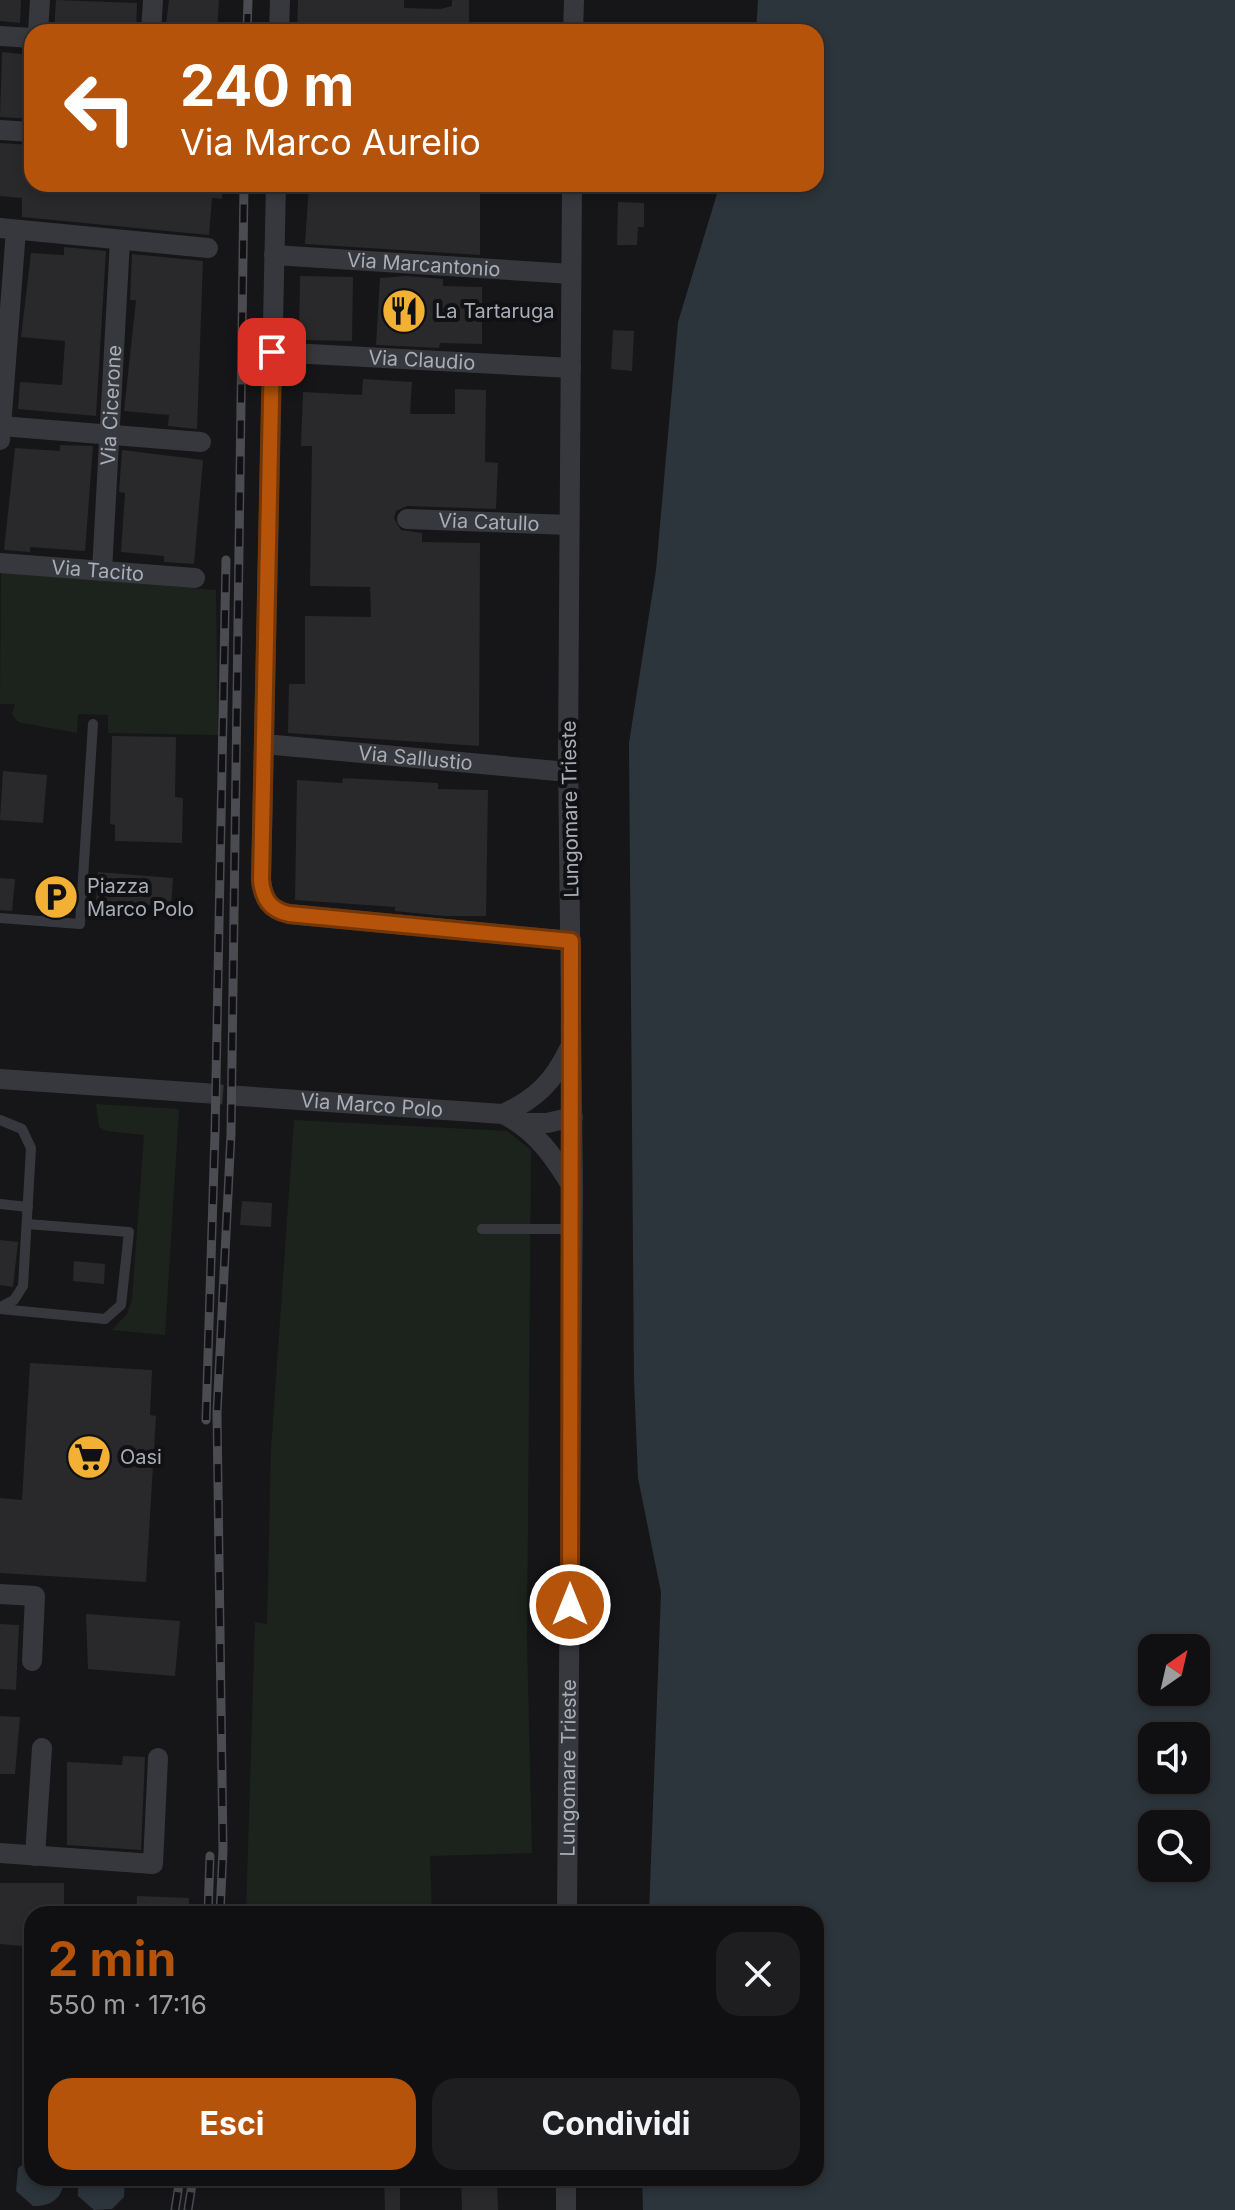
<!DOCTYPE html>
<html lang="it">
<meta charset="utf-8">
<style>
:root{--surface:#101012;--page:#1e1e20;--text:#f1f3f6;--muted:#9c9d9f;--line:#303032;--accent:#b45309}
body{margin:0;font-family:Inter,sans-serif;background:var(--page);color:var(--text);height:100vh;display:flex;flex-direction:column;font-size:30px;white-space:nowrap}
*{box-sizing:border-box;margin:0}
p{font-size:26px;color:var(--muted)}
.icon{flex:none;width:44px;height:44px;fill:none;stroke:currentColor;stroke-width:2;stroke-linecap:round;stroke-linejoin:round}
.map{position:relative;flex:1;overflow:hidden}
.sheet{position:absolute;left:24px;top:1906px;width:800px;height:280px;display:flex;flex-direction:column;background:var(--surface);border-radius:24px;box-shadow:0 4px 12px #0003,0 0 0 2px var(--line)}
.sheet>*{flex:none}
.top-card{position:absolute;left:24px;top:24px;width:800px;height:168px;border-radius:24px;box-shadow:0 4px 12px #0003,0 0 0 2px var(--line);background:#b45309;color:#fff;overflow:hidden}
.needle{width:52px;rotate:34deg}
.tools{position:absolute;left:1138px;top:1634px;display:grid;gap:16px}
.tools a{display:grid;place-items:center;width:72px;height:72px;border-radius:16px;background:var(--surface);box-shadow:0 4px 12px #0003,0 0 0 2px var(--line);font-size:40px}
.pin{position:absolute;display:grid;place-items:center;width:68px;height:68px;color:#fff;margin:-34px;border-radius:16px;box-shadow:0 4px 12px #0006}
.me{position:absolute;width:88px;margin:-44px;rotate:0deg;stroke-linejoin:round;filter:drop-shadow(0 0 6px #0008)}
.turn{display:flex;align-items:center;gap:28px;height:168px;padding:0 24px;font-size:36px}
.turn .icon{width:104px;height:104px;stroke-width:2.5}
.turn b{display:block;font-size:56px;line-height:68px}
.round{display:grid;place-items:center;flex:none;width:84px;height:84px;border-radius:24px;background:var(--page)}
.summary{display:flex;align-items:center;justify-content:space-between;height:136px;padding:0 24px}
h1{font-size:48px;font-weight:700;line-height:60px;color:var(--accent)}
.primary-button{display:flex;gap:16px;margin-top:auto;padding:16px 24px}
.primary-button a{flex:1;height:92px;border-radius:24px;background:var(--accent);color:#fff;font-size:32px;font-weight:700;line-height:92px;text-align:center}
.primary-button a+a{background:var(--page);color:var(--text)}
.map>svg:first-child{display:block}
.green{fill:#1c231d}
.water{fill:#2c353c;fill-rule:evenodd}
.building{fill:#29292c}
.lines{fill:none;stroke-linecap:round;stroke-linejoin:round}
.street-tunnel{stroke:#333438;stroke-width:20;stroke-dasharray:20 10;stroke-linecap:butt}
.lane{stroke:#37383d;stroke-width:10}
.street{stroke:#37383d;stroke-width:20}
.rail-casing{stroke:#4a4c52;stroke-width:9}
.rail{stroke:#111113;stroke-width:6;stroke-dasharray:18;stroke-linecap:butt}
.route-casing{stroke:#753606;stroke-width:20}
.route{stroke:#b45309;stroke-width:14}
.labels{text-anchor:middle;stroke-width:8;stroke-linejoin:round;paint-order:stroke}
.street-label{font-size:20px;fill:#a8adb8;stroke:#111113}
.poi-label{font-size:20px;fill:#a8adb8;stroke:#111113;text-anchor:start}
</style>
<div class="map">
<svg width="1235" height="2210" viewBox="0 0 1235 2210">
<rect width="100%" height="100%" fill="#161618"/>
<g class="green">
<path d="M1 572 216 590 218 735 108 733V715L78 714 77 733 18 722 12 714 15 704H0Z"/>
<path d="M96 1104 179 1109 165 1335 112 1330 127 1314 132 1300 144 1135 107 1131 99 1127Z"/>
<path d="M294 1120 507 1131 531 1150 527 1640 532 1853 430 1856 432 1914H246L255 1622 267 1624 271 1450Z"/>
</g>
<g class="water">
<path d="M758 0H1235V2210H643L642 2178H816V1914H649L661 1592 638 1478 634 1379 629 743 656 570 678 322 720 184H816V32H756ZM1152 1648H1196V1692H1152ZM1196 1736V1780H1152V1736ZM1152 1824H1196V1868H1152Z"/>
<path d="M32 2158V2178H63C65 2197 51 2207 33 2206L16 2191 18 2168Z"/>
<path d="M78 2178H125L124 2197 112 2209 94 2210 78 2196Z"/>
</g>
<g class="building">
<path d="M0 0H21L20 23 0 21Z"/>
<path d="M56 0 137 3 136 32H54Z"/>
<path d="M169 0H219L217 32H165Z"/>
<path d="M298 0H404V8L440 9 452 6V0H469V32H297Z"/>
<path d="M2 52 32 55V119L0 117Z"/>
<path d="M0 143 32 145V184H222V199L212 198 209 235 22 217V198L0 196Z"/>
<path d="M309 184 480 186V255L305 244Z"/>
<path d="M618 202 644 203V227H638L637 245H617Z"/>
<path d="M64 247 106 251 96 416 18 409 20 382 62 385 65 341 21 337 31 253 64 255Z"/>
<path d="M132 254 203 261 197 429 168 426 169 415 124 411 136 300H130Z"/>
<path d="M300 276 353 277 352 341 299 340Z"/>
<path d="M406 276 443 279V286L482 287V344L440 343 439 348 376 345 380 278Z"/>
<path d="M613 330 634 331 632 371 611 369Z"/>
<path d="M363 379 412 382 410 414H455V389L486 390 485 462 498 463 496 509 407 506 396 511 394 519 401 530 422 533V542L480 543 479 746 288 733 289 684H305V616L371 617 370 587 310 586 312 446H301L303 392 362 395Z"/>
<path d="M60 445 93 446 85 551 30 547V552L4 550 15 448 60 451Z"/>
<path d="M122 450 203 460 194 564 164 562V556L121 552 125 493 119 492Z"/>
<path d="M112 736 176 737 175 797 183 798 182 843 115 841V825L110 824Z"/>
<path d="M3 771 47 775 43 823 0 820Z"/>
<path d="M343 778 438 783V789L488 790 486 916H444L395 911V907L295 900 297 780 342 783Z"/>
<path d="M98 872 173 878 171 907 96 901Z"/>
<path d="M0 878 15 879 12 911 0 910Z"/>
<path d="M242 1201 272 1203 271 1227 240 1225Z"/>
<path d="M0 1240 18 1242 13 1287 0 1285Z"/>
<path d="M74 1261 105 1264 104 1284 73 1281Z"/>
<path d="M30 1363 152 1370 150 1415 156 1416 146 1582 0 1573V1498L22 1500Z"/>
<path d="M86 1614 180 1621 175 1676 88 1669Z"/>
<path d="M0 1624 19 1625 16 1690 0 1689Z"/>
<path d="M0 1716 20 1717 15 1774H0Z"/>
<path d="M123 1756 145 1757 141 1850 67 1845V1762L122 1765Z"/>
<path d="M0 1883H64V1914H32V1947L0 1944Z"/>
<path d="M137 1896 189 1898V1914H136Z"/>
<path d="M384 2178H400V2210H385Z"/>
<path d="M461 2178H497L498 2210H462Z"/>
</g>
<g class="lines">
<path class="street-tunnel" d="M203 1093 240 1096"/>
<g class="lane">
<path d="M0 918 80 924 93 724"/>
<path d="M0 1120 22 1129 31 1148 23 1286 14 1300 0 1307"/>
<path d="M0 1204 28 1207"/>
<path d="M482 1229H572"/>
<path d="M0 1309 105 1319 121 1305 129 1232 27 1224"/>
</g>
<g class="street">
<path d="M38 32 40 0"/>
<path d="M151 32 153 0"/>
<path d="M279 32 280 0"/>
<path d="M573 32 574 0"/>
<path d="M0 36 32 38"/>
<path d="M0 130 32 132"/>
<path d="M276 184 261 880C263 899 270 910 289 914L571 941"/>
<path d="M0 228 208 248"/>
<path id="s1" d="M274 255 571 274"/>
<path id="s2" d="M272 352 571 368"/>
<path d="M0 426 201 442"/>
<path d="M0 440 16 230"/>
<path id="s3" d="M407 519 569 525"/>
<path id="s4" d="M0 563 195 578"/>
<path id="s5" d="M102 571 120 240"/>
<path id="s6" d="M264 744 568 772"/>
<path d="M0 1079 203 1093"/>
<path id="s7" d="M240 1096 503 1114C536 1130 554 1157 573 1188"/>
<path d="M503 1114C536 1099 554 1081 569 1049"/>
<path d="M521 1123H547L573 1117"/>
<path d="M0 1594 35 1596 32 1661"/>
<path d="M0 1853 153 1864 158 1758"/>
<path d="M35 1856 42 1748"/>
<path id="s8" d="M567 1914 573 1188 568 755 572 184"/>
<path d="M566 2210V2178"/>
</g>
<g class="rail-casing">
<g id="rail">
<path d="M247 32 248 0"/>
<path d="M206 1420 215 1133 226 560"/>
<path d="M208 1914 210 1856"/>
<path d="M220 1914 223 1850 217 1413 231 1134 244 184"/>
<path d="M175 2210 180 2178"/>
<path d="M188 2210 193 2178"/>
</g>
</g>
<use href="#rail" class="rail"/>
</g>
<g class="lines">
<g class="route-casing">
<path id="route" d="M272 352 261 880C263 899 270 910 289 914L571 941 570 1605"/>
</g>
<use href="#route" class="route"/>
</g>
<defs>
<g id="restaurant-disc" transform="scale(2.3)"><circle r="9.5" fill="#f2b134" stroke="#111113"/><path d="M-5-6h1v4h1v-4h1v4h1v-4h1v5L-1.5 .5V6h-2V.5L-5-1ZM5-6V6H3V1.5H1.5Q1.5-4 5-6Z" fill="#111"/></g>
<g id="parking-disc" transform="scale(2.3)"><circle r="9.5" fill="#f2b134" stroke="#111113"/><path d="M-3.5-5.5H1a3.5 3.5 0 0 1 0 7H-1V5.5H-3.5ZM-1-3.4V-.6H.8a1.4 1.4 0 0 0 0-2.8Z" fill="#111"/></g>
<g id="supermarket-disc" transform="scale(2.3)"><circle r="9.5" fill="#f2b134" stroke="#111113"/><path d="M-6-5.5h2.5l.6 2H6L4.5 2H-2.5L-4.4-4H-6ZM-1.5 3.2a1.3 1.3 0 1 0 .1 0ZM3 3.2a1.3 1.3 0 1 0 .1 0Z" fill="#111"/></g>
</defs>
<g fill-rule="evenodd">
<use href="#restaurant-disc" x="404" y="311"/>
<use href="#parking-disc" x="56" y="897"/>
<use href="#supermarket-disc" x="89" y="1457"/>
</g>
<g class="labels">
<g class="street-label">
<text dy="7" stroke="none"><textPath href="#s1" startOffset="150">Via Marcantonio</textPath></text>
<text dy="7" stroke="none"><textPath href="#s2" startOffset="150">Via Claudio</textPath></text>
<text dy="7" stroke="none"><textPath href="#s5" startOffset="166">Via Cicerone</textPath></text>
<text dy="7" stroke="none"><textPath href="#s3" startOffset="82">Via Catullo</textPath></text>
<text dy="7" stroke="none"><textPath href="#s4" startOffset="98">Via Tacito</textPath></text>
<text dy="7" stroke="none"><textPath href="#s6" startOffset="152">Via Sallustio</textPath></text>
<text transform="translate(570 809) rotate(-91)" y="7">Lungomare Trieste</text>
<text dy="7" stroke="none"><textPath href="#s7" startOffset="132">Via Marco Polo</textPath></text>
<text dy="7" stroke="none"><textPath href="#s8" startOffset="146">Lungomare Trieste</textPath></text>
</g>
<g class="poi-label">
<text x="435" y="318">La Tartaruga</text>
<text x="87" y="893">Piazza<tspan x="87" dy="23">Marco Polo</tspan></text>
<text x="120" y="1464">Oasi</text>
</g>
</g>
</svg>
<div class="tools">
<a><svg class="needle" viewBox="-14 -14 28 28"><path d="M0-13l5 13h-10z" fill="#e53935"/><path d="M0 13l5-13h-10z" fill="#9c9d9f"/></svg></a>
<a><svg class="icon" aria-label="sound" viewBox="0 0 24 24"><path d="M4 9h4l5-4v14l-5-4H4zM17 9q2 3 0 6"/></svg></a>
<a><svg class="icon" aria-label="search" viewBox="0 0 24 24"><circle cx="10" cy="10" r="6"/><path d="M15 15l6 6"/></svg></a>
</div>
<div class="pin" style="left:272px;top:352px;background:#d93025"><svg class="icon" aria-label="arrive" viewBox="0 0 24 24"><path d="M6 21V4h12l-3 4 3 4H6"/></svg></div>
<svg class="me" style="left:570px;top:1605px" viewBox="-20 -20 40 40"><circle r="17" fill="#b45309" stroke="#fff" stroke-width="3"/><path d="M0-11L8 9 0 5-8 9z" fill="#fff"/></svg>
<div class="top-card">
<div class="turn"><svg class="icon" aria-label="left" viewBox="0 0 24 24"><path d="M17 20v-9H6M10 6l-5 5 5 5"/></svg><div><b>240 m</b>Via Marco Aurelio</div></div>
</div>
<section class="sheet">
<div class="summary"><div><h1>2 min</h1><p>550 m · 17:16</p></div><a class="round"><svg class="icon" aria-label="close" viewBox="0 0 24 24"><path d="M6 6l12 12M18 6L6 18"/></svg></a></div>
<div class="primary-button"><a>Esci</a><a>Condividi</a></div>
</section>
</div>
